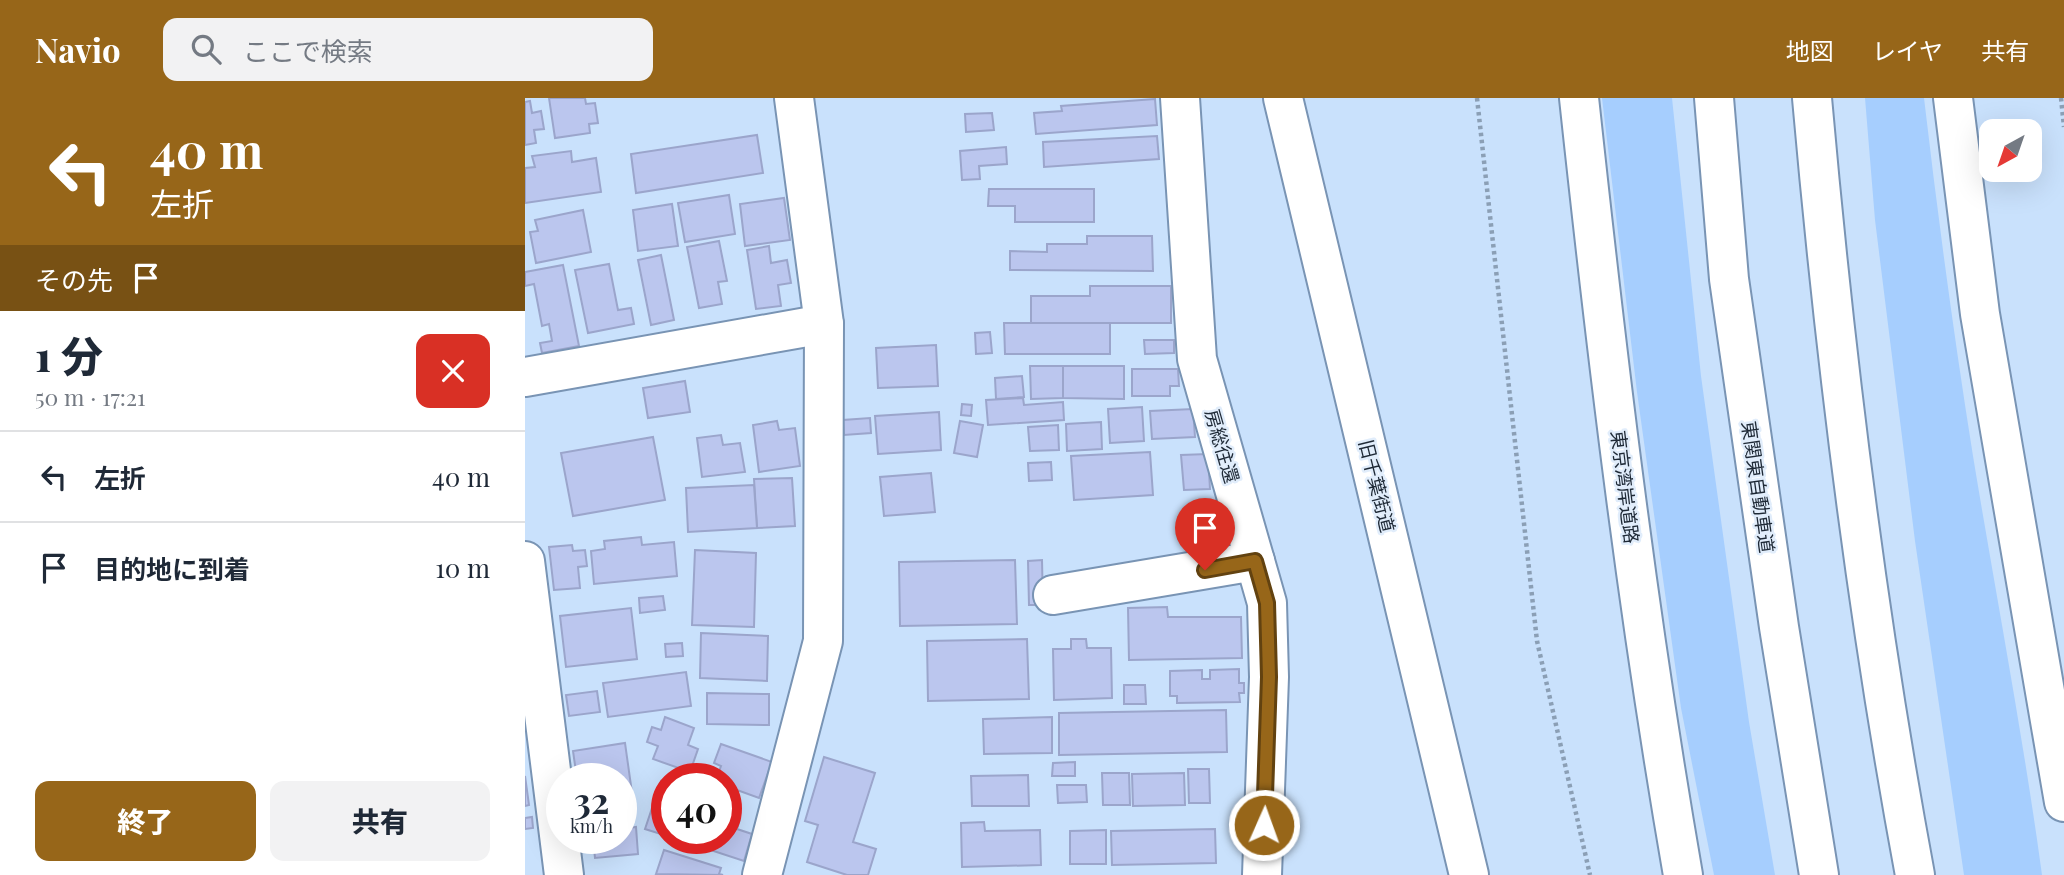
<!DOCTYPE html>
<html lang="ja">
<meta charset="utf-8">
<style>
:root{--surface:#fff;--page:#f2f2f3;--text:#1f2937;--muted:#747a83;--line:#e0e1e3;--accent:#976619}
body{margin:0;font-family:"Playfair Display","Noto Sans JP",serif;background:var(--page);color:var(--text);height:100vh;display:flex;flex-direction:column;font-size:26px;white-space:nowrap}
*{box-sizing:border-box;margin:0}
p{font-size:23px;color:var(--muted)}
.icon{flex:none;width:38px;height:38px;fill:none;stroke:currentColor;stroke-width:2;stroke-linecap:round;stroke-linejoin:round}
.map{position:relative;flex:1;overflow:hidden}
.sheet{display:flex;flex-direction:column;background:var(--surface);width:525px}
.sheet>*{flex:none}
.guide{background:#976619;color:#fff;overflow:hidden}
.needle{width:46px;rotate:220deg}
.buttons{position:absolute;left:1454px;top:21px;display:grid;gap:14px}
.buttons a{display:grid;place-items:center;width:63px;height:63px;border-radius:14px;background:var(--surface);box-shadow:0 7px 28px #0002;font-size:35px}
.speed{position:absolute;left:21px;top:665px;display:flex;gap:14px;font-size:35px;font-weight:700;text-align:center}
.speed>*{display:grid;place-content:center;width:91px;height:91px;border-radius:50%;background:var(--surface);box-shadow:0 7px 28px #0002;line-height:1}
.speed small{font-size:18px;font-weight:400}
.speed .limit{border:10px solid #d22;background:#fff;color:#111}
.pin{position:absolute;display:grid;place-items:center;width:60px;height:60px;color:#fff;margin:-72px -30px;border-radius:50% 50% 50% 0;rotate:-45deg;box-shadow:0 0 7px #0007}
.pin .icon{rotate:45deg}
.me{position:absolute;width:77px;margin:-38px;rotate:2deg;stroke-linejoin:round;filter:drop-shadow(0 0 5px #0008)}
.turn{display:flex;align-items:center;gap:24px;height:147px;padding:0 35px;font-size:32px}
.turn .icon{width:91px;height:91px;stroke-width:2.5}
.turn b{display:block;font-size:49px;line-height:60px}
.then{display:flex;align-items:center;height:66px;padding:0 35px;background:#0003;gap:14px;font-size:26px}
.round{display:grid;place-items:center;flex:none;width:74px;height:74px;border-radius:14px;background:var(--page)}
.summary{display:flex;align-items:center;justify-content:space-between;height:119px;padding:0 35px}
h1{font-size:42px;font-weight:800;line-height:52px}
.primary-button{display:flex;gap:14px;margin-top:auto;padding:14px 35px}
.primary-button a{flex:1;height:80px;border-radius:14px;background:var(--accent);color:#fff;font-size:28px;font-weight:800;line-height:80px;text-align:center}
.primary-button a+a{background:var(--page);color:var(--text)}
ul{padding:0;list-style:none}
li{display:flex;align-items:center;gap:21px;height:91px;padding:0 35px;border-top:2px solid var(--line)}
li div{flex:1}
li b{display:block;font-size:26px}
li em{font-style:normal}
header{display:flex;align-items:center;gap:42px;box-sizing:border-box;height:98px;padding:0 35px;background:var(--accent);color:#fff}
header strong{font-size:33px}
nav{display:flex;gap:38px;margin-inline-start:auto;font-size:24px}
.search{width:490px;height:63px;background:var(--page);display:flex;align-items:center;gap:18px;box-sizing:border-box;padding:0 24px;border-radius:14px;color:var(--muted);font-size:26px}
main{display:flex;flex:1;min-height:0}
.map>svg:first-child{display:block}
.green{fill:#a6cefe}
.building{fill:#bbc6ee;stroke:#9ba5cb;stroke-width:2}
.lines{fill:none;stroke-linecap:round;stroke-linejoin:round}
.minor-casing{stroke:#7994b4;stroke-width:42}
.highway-casing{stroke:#7994b4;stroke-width:42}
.path{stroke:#8b9fb5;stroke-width:4.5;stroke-dasharray:3.5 3.5;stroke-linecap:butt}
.minor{stroke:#fff;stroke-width:38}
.highway{stroke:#fff;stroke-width:38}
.route-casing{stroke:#624210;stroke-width:18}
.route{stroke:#976619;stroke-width:12}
.labels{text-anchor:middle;stroke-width:5;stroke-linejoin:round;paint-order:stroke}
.street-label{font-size:19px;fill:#1e2936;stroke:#e1edfb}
</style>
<header>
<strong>Navio</strong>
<div class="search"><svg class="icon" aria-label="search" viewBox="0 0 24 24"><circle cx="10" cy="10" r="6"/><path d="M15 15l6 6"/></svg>ここで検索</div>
<nav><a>地図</a><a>レイヤ</a><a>共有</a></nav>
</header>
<main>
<section class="sheet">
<div class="guide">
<div class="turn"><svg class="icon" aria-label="left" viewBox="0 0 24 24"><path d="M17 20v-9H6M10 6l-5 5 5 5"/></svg><div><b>40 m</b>左折</div></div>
<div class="then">その先<svg class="icon" aria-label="arrive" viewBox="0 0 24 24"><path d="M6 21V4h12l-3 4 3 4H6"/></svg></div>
</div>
<div class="summary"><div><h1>1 分</h1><p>50 m · 17:21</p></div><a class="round" style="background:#d93025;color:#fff"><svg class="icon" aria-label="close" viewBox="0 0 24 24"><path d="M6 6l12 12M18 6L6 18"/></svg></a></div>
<ul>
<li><svg class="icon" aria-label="left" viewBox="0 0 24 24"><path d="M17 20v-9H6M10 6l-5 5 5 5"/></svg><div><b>左折</b></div><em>40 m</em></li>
<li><svg class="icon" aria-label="arrive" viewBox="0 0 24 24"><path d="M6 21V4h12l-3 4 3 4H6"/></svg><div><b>目的地に到着</b></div><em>10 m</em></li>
</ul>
<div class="primary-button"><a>終了</a><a>共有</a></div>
</section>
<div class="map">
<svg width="1539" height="777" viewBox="0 0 1539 777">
<rect width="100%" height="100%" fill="#c9e1fc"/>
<g class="green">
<path d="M1077 0H1147L1176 278 1224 624 1250 777H1189L1156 610 1112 294Z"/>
<path d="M1340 0H1399C1413 120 1429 239 1448 358 1471 498 1498 637 1517 777H1439L1390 443 1350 122Z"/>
</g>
<g class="building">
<path d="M24 0H60L61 6 70 5 73 25 64 26 65 35 30 40Z"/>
<path d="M630 1 632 27 511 36 509 15 537 13 536 8Z"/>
<path d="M5 3 7 15 16 13 19 31 9 32 11 45 0 47V4Z"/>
<path d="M467 15 469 32 441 34 440 16Z"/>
<path d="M232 37 238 75 111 95 106 56Z"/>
<path d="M632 38 634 61 519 69 518 44Z"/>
<path d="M481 49 482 66 454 68 455 81 437 82 435 53Z"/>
<path d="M46 53 47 64 71 60 76 94 0 105V70L10 69 7 58Z"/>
<path d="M464 91H569V124H490V108H463Z"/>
<path d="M204 97 210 136 160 144 153 105Z"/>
<path d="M259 100 265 142 220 148 215 106Z"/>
<path d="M147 106 153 148 113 153 108 112Z"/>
<path d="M58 112 66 154 11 165 5 134 13 133 10 122Z"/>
<path d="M562 138H627L628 173 485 172V153L522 154V146H562Z"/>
<path d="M194 143 202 183 193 184 197 206 174 210 162 149Z"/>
<path d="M244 148 246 165 262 162 266 185 253 187 256 208 231 211 222 152Z"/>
<path d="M136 157 149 222 126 227 113 162Z"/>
<path d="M84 166 93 212 106 210 109 226 63 235 50 172Z"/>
<path d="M38 167 54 248 17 255 15 245 27 243 24 226 17 228 9 186 0 188V174Z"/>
<path d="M565 188H646V225H506V198H565Z"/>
<path d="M479 225H585V256H480Z"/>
<path d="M465 234 467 255 451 256 450 235Z"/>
<path d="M619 242H649V255L620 256Z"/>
<path d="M411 247 413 288 353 290 351 250Z"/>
<path d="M505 268H538V300L506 301Z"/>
<path d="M538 268H599V301L538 300Z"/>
<path d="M607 271H653L654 288H645V298H607Z"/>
<path d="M497 278 499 299 471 301 470 280Z"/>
<path d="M160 283 165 314 123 320 118 290Z"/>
<path d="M498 300 499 307 538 304 539 322 463 327 461 302Z"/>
<path d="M437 306 447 307 446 318 436 317Z"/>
<path d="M617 309 619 343 585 345 583 311Z"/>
<path d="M668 311 670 339 627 341 625 313Z"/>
<path d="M414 314 416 352 353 356 350 318Z"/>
<path d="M345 320 346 335 319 337 318 322Z"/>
<path d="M252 323 254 332 270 330 275 368 234 374 228 327Z"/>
<path d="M435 323 458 327 452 359 429 355Z"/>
<path d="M576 324 577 351 542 353 541 326Z"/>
<path d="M533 327 534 352 505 353 503 329Z"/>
<path d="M196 337 198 347 215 345 220 374 177 379 172 340Z"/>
<path d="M128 339 140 402 48 418 36 355Z"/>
<path d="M625 354 628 397 549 402 546 358Z"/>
<path d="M683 356 685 391 659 392 656 357Z"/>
<path d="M526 364 527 382 504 383 503 365Z"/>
<path d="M406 375 410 414 359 418 355 379Z"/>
<path d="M267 380 270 428 232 430 229 381Z"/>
<path d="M229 387 232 430 163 434 161 390Z"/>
<path d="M116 439 117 447 149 444 152 478 69 486 66 453 80 451 79 443Z"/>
<path d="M47 447 48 453 60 452 62 468 53 469 55 490 29 492 24 449Z"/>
<path d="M170 452 231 455 229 529 167 527Z"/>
<path d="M490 462 492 526 375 528 374 464Z"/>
<path d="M517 462 518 507H504L503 463Z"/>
<path d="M138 498 140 512 115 515 114 500Z"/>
<path d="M642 509 643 519H716L717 560 604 562 603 510Z"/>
<path d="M106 510 112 561 41 569 35 518Z"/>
<path d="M176 535 243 538 242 583 175 580Z"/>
<path d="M502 541 504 601 403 603 402 543Z"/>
<path d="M546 541H561L562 550H586L587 600 529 602 528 551H546Z"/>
<path d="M157 545 158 558 141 559 140 546Z"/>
<path d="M714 571V585H719V595H714L715 604 652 605V598H645V573L677 572V581H685V572Z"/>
<path d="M161 574 166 608 83 619 78 585Z"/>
<path d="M599 587H620L621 606H599Z"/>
<path d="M72 593 75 614 44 618 41 597Z"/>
<path d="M182 595 244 596V627L182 626Z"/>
<path d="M701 612 702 654 534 657V615Z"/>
<path d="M140 619 169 630 163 647 173 651 165 674 128 661 133 648 122 644 127 629 136 632Z"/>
<path d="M527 619V655L459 656 458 621Z"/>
<path d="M100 645 109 709 96 711V681H52L48 653Z"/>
<path d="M196 646 247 664 234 700 201 688V681H191L196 668 189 665Z"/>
<path d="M299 659 350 675 328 744 351 751 343 777H322L282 764 293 727 280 723Z"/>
<path d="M550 664V678H527L528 665Z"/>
<path d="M663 671H684L685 705H664Z"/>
<path d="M577 675H604L605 707H578Z"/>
<path d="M659 675 660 707 608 708 607 676Z"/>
<path d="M503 677 504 708H447L446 678Z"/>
<path d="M0 678 4 707 0 708Z"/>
<path d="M136 683 142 685V738L120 731Z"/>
<path d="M532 687H561L562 704 533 705Z"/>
<path d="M201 716 215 721 212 731 227 736 219 763 155 742V740H201Z"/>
<path d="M7 719 8 730 0 731V720Z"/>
<path d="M459 724 460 733 515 732 516 767 437 769 436 725Z"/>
<path d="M111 729 113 756 70 760 68 740H96V731Z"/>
<path d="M690 731 691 765 587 767 586 733Z"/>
<path d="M581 732V766H545V733Z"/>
<path d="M139 752 196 770 194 776 198 777 131 776Z"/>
</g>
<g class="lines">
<g class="minor-casing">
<g id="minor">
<path d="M655 0 672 261 742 505 744 579 737 777"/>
<path d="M758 0 944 777"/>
<path d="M0 279 299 226"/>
<path d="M0 463 39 777"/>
<path d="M528 497 730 463"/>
<path d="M237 777 298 543 299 226 269 0"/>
</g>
</g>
<g class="highway-casing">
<g id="highway">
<path d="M1054 0C1082 260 1113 519 1158 777"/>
<path d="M1189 0 1204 181 1254 529 1294 777"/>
<path d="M1287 0C1310 260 1342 520 1390 777"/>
<path d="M1428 0 1455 216 1539 704"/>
</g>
</g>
<g class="path">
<path d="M952 0 1012 543 1065 777"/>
<path d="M1536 0 1539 29"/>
</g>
<use href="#minor" class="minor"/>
<use href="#highway" class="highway"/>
</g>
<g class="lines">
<g class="route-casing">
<path id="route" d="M680 472 730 463 742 505 744 579 739 727"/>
</g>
<use href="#route" class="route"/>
</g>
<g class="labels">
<g class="street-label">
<text transform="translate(697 348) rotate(74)" y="7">房総往還</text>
<text transform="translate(852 388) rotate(76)" y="7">旧千葉街道</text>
<text transform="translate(1100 389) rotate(83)" y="7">東京湾岸道路</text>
<text transform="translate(1233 389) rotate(82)" y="7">東関東自動車道</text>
</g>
</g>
</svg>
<div class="buttons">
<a><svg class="needle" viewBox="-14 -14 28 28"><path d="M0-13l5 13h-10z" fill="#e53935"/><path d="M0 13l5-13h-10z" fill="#747a83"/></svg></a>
</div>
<div class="speed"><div>32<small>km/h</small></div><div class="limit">40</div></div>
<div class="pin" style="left:680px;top:472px;background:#d93025"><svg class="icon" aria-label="arrive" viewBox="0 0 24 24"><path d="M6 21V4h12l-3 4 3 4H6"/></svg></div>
<svg class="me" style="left:739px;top:727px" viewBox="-20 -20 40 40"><circle r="17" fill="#976619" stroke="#fff" stroke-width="3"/><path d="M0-11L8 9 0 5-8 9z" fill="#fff"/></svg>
</div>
</main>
